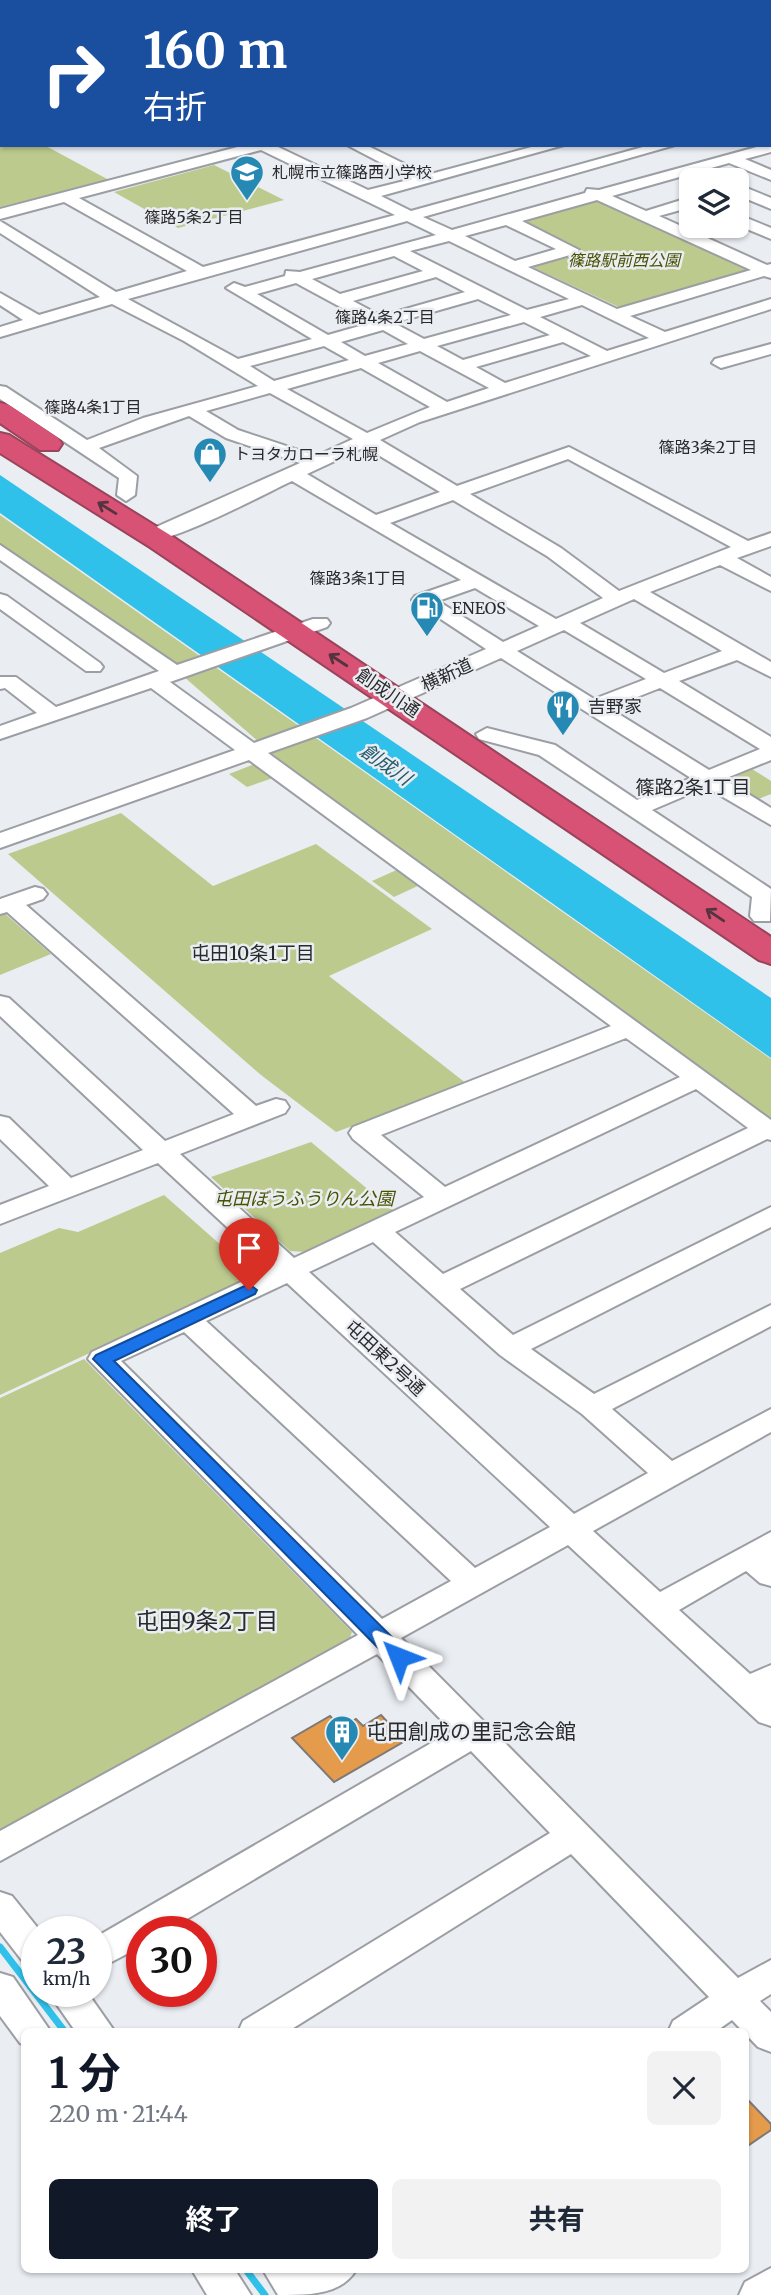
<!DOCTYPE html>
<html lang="ja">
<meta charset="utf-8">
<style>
:root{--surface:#fff;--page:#f2f2f3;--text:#1f2937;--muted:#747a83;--accent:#111827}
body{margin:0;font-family:Merriweather,"Noto Sans JP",serif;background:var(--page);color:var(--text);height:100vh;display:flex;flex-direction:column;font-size:26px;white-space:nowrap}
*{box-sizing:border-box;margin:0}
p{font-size:23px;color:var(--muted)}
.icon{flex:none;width:38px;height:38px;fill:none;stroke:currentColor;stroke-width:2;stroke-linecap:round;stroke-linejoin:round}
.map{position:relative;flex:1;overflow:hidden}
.details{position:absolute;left:21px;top:2028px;width:728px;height:245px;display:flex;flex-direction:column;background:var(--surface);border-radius:10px;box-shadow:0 2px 5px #0004}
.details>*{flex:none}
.hud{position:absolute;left:0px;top:0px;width:772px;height:147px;box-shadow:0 2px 5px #0004;background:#1a4fa0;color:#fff;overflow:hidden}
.fabs{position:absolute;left:679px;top:168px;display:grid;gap:14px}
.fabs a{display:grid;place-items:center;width:70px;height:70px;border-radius:10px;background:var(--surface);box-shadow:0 2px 5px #0004;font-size:35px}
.speed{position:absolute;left:21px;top:1916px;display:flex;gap:14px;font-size:35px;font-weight:700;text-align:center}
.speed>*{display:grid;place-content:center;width:91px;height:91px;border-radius:50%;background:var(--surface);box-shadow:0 2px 5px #0004;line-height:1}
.speed small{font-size:18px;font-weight:400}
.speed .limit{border:10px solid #d22;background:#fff;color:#111}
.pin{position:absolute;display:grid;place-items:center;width:60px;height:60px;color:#fff;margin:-72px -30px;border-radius:50% 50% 50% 0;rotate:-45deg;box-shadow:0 0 7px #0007}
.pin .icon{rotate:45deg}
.me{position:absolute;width:77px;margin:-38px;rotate:315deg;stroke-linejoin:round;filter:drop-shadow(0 0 5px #0008)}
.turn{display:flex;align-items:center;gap:24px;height:147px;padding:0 28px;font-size:32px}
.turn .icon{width:91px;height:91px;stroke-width:2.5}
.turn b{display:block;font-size:49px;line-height:60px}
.round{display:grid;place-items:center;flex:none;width:74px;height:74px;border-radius:10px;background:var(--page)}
.summary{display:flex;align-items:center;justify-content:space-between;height:119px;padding:0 28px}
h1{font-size:42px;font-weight:700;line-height:52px;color:var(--accent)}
.cta{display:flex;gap:14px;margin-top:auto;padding:14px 28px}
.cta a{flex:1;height:80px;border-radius:10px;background:var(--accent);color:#fff;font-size:28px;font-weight:700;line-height:80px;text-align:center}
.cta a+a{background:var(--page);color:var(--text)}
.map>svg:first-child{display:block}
.green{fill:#bdca8e}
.water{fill:#2fc1ea}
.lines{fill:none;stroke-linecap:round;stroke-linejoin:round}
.stream{stroke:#2fc1ea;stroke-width:7}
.building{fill:#e59b4c;stroke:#7e7976;stroke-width:2}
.minor-casing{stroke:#9b9ea3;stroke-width:4}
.major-casing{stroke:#9a445b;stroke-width:4}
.highway-casing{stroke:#9a445b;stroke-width:4}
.minor{fill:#fff;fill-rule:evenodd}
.major{fill:#e797ac;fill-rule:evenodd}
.highway{fill:#d75274;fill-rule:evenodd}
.oneway{stroke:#54343e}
.route{fill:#1a73e8;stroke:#114b97;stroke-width:2}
.labels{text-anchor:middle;stroke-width:5;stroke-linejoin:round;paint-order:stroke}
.far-poi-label{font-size:16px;fill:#292a2c;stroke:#eaedf2;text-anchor:start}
.far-neighbourhood-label{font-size:16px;fill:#292a2c;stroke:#eaedf2}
.far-park-label{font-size:16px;font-style:italic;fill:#485202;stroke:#eaedf2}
.street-label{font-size:18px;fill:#292a2c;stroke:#eaedf2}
.poi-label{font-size:18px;fill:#292a2c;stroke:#eaedf2;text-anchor:start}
.park-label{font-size:18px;font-style:italic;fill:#485202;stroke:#eaedf2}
.water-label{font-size:19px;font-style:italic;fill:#255c6d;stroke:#eaedf2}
.neighbourhood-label{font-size:19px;fill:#292a2c;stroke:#eaedf2}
.near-poi-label{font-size:21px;fill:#292a2c;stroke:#eaedf2;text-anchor:start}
.near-neighbourhood-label{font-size:23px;fill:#292a2c;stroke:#eaedf2}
</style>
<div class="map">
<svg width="771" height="2295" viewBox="0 0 771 2295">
<rect width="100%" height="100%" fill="#eaedf2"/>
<g class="green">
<path d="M44 145 109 180 0 207V146Z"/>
<path d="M214 165 284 200 178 228 114 192Z"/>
<path d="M595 198 754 270 623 309 530 266 578 250 518 220Z"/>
<path d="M0 515 771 1059V1122L431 874 276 757 183 676 0 544Z"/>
<path d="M257 763 276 777 247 787 229 774Z"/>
<path d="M752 769 771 781V794L756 800 728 782 729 779Z"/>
<path d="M121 813 213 886 316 844 432 929 329 976 467 1084 336 1132 261 1075 8 854Z"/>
<path d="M401 868 422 884 394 897 372 881Z"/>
<path d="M3 912 51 954 0 975V913Z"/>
<path d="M311 1142 394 1211 306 1252 290 1251 211 1177Z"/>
<path d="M164 1195 239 1261V1283L0 1395V1253L59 1228 78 1232Z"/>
<path d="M84 1359 352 1632 349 1641 0 1830V1398Z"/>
</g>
<path class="water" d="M0 475 771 998V1058L0 513Z"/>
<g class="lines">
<g class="stream">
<path d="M0 1947 65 2032"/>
<path d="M246 2270 265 2295"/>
</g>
</g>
<g class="building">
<path d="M381 1715 405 1741 334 1782 292 1738 330 1716 341 1727 356 1719 363 1726Z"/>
<path d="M746 2098 771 2124V2130L746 2147Z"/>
</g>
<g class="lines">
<g class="minor-casing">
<g id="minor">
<path d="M135 0H155L134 2Z"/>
<path d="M232 0H252L231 2Z"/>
<path d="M270 0H286L287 2H272Z"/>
<path d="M328 0H348L327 2Z"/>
<path d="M429 0H448L428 2Z"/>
<path d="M529 0H548L528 2Z"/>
<path d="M696 0H713L714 2H698Z"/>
<rect x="0" y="12" width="2" height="8"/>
<rect x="770" y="21" width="1" height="8"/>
<rect x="0" y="51" width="2" height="8"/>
<rect x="770" y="85" width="1" height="8"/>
<rect x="0" y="93" width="2" height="9"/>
<rect x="0" y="136" width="2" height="9"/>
<path d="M771 143V152L745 159 771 170V180L729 163 612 196 646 211 691 197V207L659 216 767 265 771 264V278L764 276 630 316 665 332 771 299V309L420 422 380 440 457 486 569 447 748 541 771 533V546L737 558 771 577V591L720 565 650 592 771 662V677L737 660 679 681 771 737V760L724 779 771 808V825L706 787 652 810 771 889 770 921H754L750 916 752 897 539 755 479 739 476 734 487 728 555 745 637 800 691 778 501 658 367 718 268 753 771 1120V1140L767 1139 460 1289 513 1335 771 1207V1227L531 1349 594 1394 771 1305V1326L612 1409 672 1461 771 1409V1432L593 1531 660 1592 771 1532V1586L760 1583 746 1571 679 1610 750 1674 771 1665V1726L759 1722 568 1545 401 1638 738 1978 771 1960V1994L760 2001 771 2012V2052L758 2047 732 2020 715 2032H668L673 2021 709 1997 571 1854 287 2032H238L243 2021 550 1833 471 1751 165 1932H142V1946L96 1970V1937L452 1731 377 1654 0 1861V1831L358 1635 88 1359 92 1352 271 1268 158 1163 0 1224V1205L49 1186 0 1139V1116L9 1118 71 1178 143 1150 0 1016V996L9 998 165 1141 234 1114 7 912 0 914V899L35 887 43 889 47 894 43 899 26 905 256 1106 276 1099 285 1101 289 1107 285 1113 180 1154 294 1258 424 1197 353 1139 349 1133 353 1127 611 1026 249 760 0 848V833L235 750 151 688 0 739V726L37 713 5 688 0 689V677H16L56 707 159 671 0 560V545L177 665 313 619H327L330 623 327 627 170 682 254 743 351 708 486 649 412 600 415 596 461 580 292 481C266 493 168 546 145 540L142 536 145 532 300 463 226 438 189 416 99 448 137 476 135 495 126 501 117 495 119 478 0 399V386L6 387 87 440 143 418 258 386 184 341 112 304 0 337V327L23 320 0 305V293L39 315 100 297 0 233V221L116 292 187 271 64 202 0 219V209L245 145H274L368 190 412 179 347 145H366L427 175 539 145H564L381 196 411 211 650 145H675L423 217 452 230 585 193 587 189 599 190ZM261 150 395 215 203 267 79 198ZM597 200 751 270 617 309 528 267 577 253 579 250 522 221ZM407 221 436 235 300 272 286 271 285 276 245 287 234 283 226 288 312 339 238 359 128 299ZM506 225 556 249 515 261 465 236ZM449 241 569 299 527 310 410 251ZM394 256 423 271 340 294 312 279ZM436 277 465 292 381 316 353 301ZM296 283 370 323 328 335 257 294ZM478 299 511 315 424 339 394 323ZM582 305 649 338 607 351 540 317ZM524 322 550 335 463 360 437 346ZM383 330 408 344 365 356 341 342ZM563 342 591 356 505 383 476 367ZM324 346 349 360 274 381 250 366ZM420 351 489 388 447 402 378 363ZM361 368 430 407 367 433 287 389ZM270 393 353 439 316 456 238 430 206 411ZM365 447 440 492 376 515 307 474ZM568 459 731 547 619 591 561 548 470 494ZM453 500 547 556 603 598 556 619 390 523ZM475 588 539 626 503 642 438 601ZM634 599 722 651 664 673 580 623ZM564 630 646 679 594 699 517 651ZM660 688 760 749 709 770 609 708ZM626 1038 680 1077 445 1187 381 1135ZM696 1089 748 1128 443 1274 395 1232ZM373 1242 500 1355 582 1414 648 1473 574 1514 309 1272ZM287 1283 550 1527 475 1568 206 1321ZM184 1332 451 1581 382 1619 121 1361Z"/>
<path d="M737 184 771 198V209L737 195Z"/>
<path d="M737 214 771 228V239L737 225Z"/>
<path d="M771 344V354L721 368 712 363 715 359Z"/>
<path d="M0 594 7 596 100 663 103 667 100 671H86L0 609Z"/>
<path d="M0 1892 12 1896 41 1932H37V1968L24 1963 0 1932Z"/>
<path d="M0 1973 13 1977 51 2032H24V2045L20 2043 0 2016Z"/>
<path d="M48 1992H87L115 2032H76Z"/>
<path d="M771 2268V2295H739L745 2282Z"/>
<path d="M192 2270H235L251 2295H207Z"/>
<path d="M263 2270H356C341 2295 309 2295 278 2295Z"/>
</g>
</g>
<g class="major-casing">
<g id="major">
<path d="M21 0H44L20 2Z"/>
<path d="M611 0H630L631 2H612Z"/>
<path d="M2 2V13H0V3Z"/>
<rect x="770" y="53" width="1" height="10"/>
</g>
</g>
<g class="highway-casing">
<g id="highway">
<path d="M0 403 9 405 58 438 62 444 58 450H40L0 423Z"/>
<path d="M0 433 9 435 170 535 771 937V964L759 960 150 547 0 453Z"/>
</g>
</g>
<use href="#minor" class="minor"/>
<use href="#major" class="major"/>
<use href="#highway" class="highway"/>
</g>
<defs><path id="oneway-shaft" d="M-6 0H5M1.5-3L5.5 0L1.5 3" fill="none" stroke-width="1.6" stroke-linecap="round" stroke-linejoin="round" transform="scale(1.75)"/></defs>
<g class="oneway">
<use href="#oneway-shaft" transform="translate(107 508) rotate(-148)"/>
<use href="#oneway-shaft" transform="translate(338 660) rotate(-147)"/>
<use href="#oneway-shaft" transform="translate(715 915) rotate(-146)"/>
</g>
<path class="route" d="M249 1284 257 1290 255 1294 114 1361 406 1651 409 1657 406 1662H392L93 1359 96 1355Z"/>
<defs>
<g id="school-pin" transform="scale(1.75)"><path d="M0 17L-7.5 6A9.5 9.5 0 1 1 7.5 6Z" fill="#2589b3" stroke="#eaedf2"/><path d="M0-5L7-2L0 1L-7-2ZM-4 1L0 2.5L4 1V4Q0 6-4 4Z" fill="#fff"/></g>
<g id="shop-pin" transform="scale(1.75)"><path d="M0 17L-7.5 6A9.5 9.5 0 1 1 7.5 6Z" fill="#2589b3" stroke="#eaedf2"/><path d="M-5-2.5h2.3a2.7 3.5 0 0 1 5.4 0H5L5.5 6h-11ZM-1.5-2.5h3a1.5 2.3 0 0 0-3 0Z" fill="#fff"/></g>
<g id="fuel-pin" transform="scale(1.75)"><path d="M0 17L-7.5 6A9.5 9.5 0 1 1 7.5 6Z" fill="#2589b3" stroke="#eaedf2"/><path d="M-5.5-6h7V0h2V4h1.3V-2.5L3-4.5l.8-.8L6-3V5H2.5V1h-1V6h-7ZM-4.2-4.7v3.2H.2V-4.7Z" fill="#fff"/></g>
<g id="restaurant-pin" transform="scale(1.75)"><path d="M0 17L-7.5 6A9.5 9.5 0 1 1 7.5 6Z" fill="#2589b3" stroke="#eaedf2"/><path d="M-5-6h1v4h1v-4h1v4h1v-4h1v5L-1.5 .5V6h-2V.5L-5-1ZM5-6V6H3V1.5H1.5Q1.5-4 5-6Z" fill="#fff"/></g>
<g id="building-pin" transform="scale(1.75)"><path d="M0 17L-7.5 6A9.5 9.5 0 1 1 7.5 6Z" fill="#2589b3" stroke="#eaedf2"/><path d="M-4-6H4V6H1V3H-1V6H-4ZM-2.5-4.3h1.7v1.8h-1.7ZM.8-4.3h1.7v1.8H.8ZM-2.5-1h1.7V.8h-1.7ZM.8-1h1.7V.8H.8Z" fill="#fff"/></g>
</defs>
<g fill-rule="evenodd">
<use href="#school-pin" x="247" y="172"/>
<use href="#shop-pin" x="210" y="454"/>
<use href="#fuel-pin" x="427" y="608"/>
<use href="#restaurant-pin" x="563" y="707"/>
<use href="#building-pin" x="342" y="1732"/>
</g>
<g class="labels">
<g class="far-poi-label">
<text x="272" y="178">札幌市立篠路西小学校</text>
<text x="234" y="460">トヨタカローラ札幌</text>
<text x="452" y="614">ENEOS</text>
</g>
<g class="far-neighbourhood-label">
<text x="194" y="223">篠路5条2丁目</text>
<text x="385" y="323">篠路4条2丁目</text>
<text x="93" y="413">篠路4条1丁目</text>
<text x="708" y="453">篠路3条2丁目</text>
<text x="358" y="584">篠路3条1丁目</text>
</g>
<g class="far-park-label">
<text x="624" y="266">篠路駅前西公園</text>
</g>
<g class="street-label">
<text transform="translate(447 675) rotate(-25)" y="6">横新道</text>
<text transform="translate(388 693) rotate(34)" y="6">創成川通</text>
<text transform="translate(385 1358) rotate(43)" y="6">屯田東2号通</text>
</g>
<g class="poi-label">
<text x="588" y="713">吉野家</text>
</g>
<g class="park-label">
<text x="304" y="1205">屯田ぼうふうりん公園</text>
</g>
<g class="water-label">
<text transform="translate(386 764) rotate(35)" y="7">創成川</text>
</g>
<g class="neighbourhood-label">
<text x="693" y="794">篠路2条1丁目</text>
<text x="253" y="960">屯田10条1丁目</text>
</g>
<g class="near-poi-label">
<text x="366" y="1739">屯田創成の里記念会館</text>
</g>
<g class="near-neighbourhood-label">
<text x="207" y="1629">屯田9条2丁目</text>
</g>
</g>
</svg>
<div class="fabs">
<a><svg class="icon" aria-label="layers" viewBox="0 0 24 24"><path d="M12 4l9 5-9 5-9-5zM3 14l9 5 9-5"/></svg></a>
</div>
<div class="speed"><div>23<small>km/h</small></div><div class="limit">30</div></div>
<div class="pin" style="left:249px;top:1290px;background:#d93025"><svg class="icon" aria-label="arrive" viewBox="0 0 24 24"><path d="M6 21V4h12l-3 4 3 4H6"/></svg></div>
<svg class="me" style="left:399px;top:1657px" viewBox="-20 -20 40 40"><path d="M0-17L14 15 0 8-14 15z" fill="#1a73e8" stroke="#fff" stroke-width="4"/></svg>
<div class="hud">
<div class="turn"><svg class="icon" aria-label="right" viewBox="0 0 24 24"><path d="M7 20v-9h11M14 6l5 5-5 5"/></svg><div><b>160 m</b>右折</div></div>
</div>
<section class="details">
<div class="summary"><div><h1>1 分</h1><p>220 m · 21:44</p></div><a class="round"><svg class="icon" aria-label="close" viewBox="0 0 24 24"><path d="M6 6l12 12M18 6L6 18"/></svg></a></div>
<div class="cta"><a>終了</a><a>共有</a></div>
</section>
</div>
